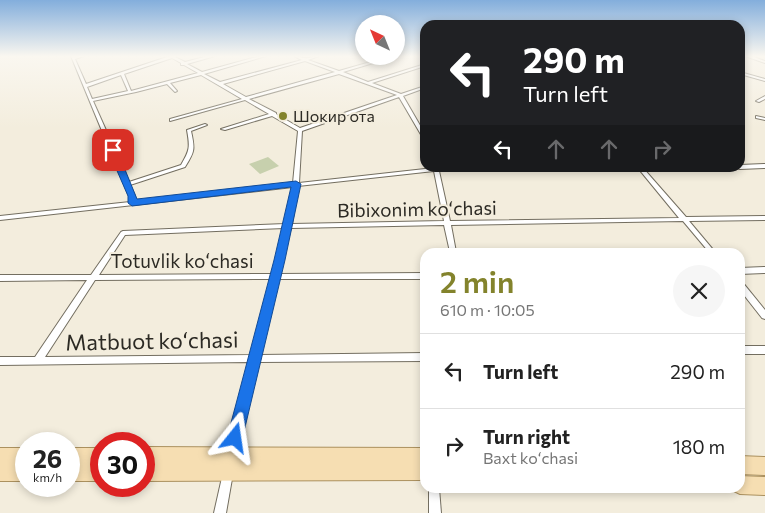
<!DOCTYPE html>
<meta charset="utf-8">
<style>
:root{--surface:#fff;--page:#f6f6f6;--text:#222;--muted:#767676;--line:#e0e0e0;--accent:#83832c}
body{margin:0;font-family:Commissioner,sans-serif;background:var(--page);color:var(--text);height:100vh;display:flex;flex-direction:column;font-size:19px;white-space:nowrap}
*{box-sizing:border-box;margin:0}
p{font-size:16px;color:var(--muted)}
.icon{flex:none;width:28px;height:28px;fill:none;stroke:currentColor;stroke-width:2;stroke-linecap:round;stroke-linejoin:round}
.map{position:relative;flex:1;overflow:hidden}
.details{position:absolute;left:420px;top:248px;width:325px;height:245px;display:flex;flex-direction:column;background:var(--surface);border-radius:15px;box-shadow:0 2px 8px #0003}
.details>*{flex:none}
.hud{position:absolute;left:420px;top:20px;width:325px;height:152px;border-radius:15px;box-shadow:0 2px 8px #0003;background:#202124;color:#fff;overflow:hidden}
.needle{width:32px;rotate:317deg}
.tools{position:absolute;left:355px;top:15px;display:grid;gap:10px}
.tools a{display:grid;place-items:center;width:50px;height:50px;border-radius:50%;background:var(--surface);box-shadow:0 2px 8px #0003;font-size:25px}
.speed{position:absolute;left:15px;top:432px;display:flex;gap:10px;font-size:25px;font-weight:700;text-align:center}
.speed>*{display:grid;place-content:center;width:65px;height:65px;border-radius:50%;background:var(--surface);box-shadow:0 2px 8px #0003;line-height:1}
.speed small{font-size:12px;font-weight:400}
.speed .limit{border:8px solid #d22;background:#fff;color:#111}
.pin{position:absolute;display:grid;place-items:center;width:42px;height:42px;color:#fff;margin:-21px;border-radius:10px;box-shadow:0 2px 8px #0006}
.me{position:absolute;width:55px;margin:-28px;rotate:15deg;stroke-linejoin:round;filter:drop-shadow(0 0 4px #0008)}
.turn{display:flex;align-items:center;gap:18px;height:105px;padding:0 20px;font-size:22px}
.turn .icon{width:65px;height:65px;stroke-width:2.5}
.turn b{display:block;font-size:35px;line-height:42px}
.lanes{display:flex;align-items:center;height:48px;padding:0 20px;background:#0003;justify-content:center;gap:25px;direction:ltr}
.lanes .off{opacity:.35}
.round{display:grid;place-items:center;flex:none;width:52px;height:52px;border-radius:26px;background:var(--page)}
.summary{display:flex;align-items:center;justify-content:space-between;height:85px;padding:0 20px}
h1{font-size:30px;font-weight:600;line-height:38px;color:var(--accent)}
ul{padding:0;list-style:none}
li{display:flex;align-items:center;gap:15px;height:75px;padding:0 20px;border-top:1px solid var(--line)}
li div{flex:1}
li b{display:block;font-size:19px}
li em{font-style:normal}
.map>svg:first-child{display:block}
.green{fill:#c7d0ad}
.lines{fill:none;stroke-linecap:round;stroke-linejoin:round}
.street-casing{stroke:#736e60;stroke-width:2}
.primary-casing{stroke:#ab915f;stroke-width:2}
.street{fill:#fff;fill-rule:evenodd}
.primary{fill:#f6deb2;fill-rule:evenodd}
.route{fill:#1a73e8;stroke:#114b97}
.poi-dot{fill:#83832c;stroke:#f3eddd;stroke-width:2}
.labels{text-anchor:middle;stroke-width:4;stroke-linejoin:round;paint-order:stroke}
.far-poi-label{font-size:16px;fill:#2c2a24;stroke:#f3eddd;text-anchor:start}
.street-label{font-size:19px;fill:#2c2a24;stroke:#f3eddd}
.near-street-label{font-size:22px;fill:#2c2a24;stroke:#f3eddd}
</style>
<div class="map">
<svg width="765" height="513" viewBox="0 0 765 513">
<rect width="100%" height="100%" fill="#f3eddd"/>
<path class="green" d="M268 157 279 166 260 174 249 164Z"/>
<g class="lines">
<g class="street-casing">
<g id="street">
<path d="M71 56H84L75 59 86 84 170 56H176L175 57 185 62 208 56H215L187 64 202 72 260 56H266L204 74 220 82 302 60 294 56C298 56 301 58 305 58 308 59 315 56 319 56L308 60 339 71 391 56H397L343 72 368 82 425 64V66L372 83 401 94 425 86V88L403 96 425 134V139L423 138 399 97 302 131 299 183 434 168H635V169L633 170 439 171 450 221 679 218 638 168H643L686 217 765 216V220L689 221 715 252H709L683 221 451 225 456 252H450L444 225 291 228 279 274 425 273V279H278L260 355 425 353V361L258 362 235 455 234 459 230 460 226 459 225 455 249 362 0 365V357H35L87 280 0 281V275H91L121 232 123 231 285 224 293 187 0 220V216L130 202 129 196ZM172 58 181 63V65H184L198 73 131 91 124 74ZM305 61 335 72 246 97 223 84ZM339 74 397 95 300 128 276 114V113L249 99ZM121 75 128 91 92 99 87 87ZM201 75 242 99 170 119V121L245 100 269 114 221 129 225 130 272 116 298 131 293 183 136 201 135 196 130 185 185 167C195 151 195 149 191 131L207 125 205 124 187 130C190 147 190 150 181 165L129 182 93 101 136 92 167 84 175 92 177 91 170 83ZM434 171 444 221 292 224 298 186ZM284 228 272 274 99 275 125 235ZM271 279 251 355 45 357 95 280Z"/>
<path d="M745 56H751L765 61V63Z"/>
<path d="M740 72 765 79V81L740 74Z"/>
<path d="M765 96V99L759 102 756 101Z"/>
<path d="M756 116 765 118V120L756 118Z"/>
<path d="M765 164V168L740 169 738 168H740V165Z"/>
<path d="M765 267V273L740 274V268Z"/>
<path d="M740 282 743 283 765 310V319L762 318 740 290Z"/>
<rect x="740" y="346" width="25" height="8"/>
<path d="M228 468 232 469 233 473 226 513H214L223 473 224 469Z"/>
<path d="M429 488H439L441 513H429Z"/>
</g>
</g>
<g class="primary-casing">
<g id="primary">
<path d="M144 447 425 448V480L144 481Z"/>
<rect x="0" y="448" width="26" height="33"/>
<rect x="69" y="448" width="32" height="33"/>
<path d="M740 456 765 457V475L740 474Z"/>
<path d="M740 476 765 477V495L740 494 734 491 732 488H740Z"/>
</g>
</g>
<use href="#street" class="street"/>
<use href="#primary" class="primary"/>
</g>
<linearGradient id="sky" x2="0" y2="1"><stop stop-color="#83aedc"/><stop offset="0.44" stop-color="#faf7f0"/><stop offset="1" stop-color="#faf7f0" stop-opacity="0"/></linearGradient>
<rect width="765" height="128" fill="url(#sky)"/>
<path class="route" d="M113 148 117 150 137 199 296 181 301 184 285 260 241 444 235 446 229 444 227 438 274 260 291 187 132 206 128 203V196L108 150Z"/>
<circle class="poi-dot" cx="283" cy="116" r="5"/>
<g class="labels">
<g class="far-poi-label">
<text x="293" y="122">Шокир ота</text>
</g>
<g class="street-label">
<text transform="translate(417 209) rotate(-1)" y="7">Bibixonim koʻchasi</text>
<text x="182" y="268">Totuvlik koʻchasi</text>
</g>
<g class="near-street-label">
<text transform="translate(152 341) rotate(-1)" y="8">Matbuot koʻchasi</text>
</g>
</g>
</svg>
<div class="tools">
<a><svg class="needle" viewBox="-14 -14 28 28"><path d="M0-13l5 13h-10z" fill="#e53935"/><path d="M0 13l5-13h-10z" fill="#767676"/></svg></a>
</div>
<div class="speed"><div>26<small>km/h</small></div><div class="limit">30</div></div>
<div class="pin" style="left:113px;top:150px;background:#d93025"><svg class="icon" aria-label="arrive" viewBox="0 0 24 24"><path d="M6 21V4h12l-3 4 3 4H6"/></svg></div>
<svg class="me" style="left:235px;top:438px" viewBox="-20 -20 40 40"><path d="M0-17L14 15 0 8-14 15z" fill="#1a73e8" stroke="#fff" stroke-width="4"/></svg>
<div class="hud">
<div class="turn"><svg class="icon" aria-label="left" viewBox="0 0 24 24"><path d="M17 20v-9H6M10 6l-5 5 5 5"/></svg><div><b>290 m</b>Turn left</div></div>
<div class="lanes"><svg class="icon" aria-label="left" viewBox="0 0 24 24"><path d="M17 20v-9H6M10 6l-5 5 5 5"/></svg><svg class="icon off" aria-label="ahead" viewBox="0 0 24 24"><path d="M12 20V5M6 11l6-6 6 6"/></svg><svg class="icon off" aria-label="ahead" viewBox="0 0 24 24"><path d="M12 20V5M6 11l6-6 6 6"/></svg><svg class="icon off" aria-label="right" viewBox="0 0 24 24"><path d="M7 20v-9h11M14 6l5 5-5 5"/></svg></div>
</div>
<section class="details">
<div class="summary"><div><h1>2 min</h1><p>610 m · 10:05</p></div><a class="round"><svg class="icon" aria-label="close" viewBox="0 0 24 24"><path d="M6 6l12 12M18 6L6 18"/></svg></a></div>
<ul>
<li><svg class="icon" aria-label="left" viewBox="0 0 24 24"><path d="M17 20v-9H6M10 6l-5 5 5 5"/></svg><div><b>Turn left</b></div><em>290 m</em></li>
<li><svg class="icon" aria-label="right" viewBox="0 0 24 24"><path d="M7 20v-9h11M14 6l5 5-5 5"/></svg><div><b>Turn right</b><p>Baxt koʻchasi</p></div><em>180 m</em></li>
</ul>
</section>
</div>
